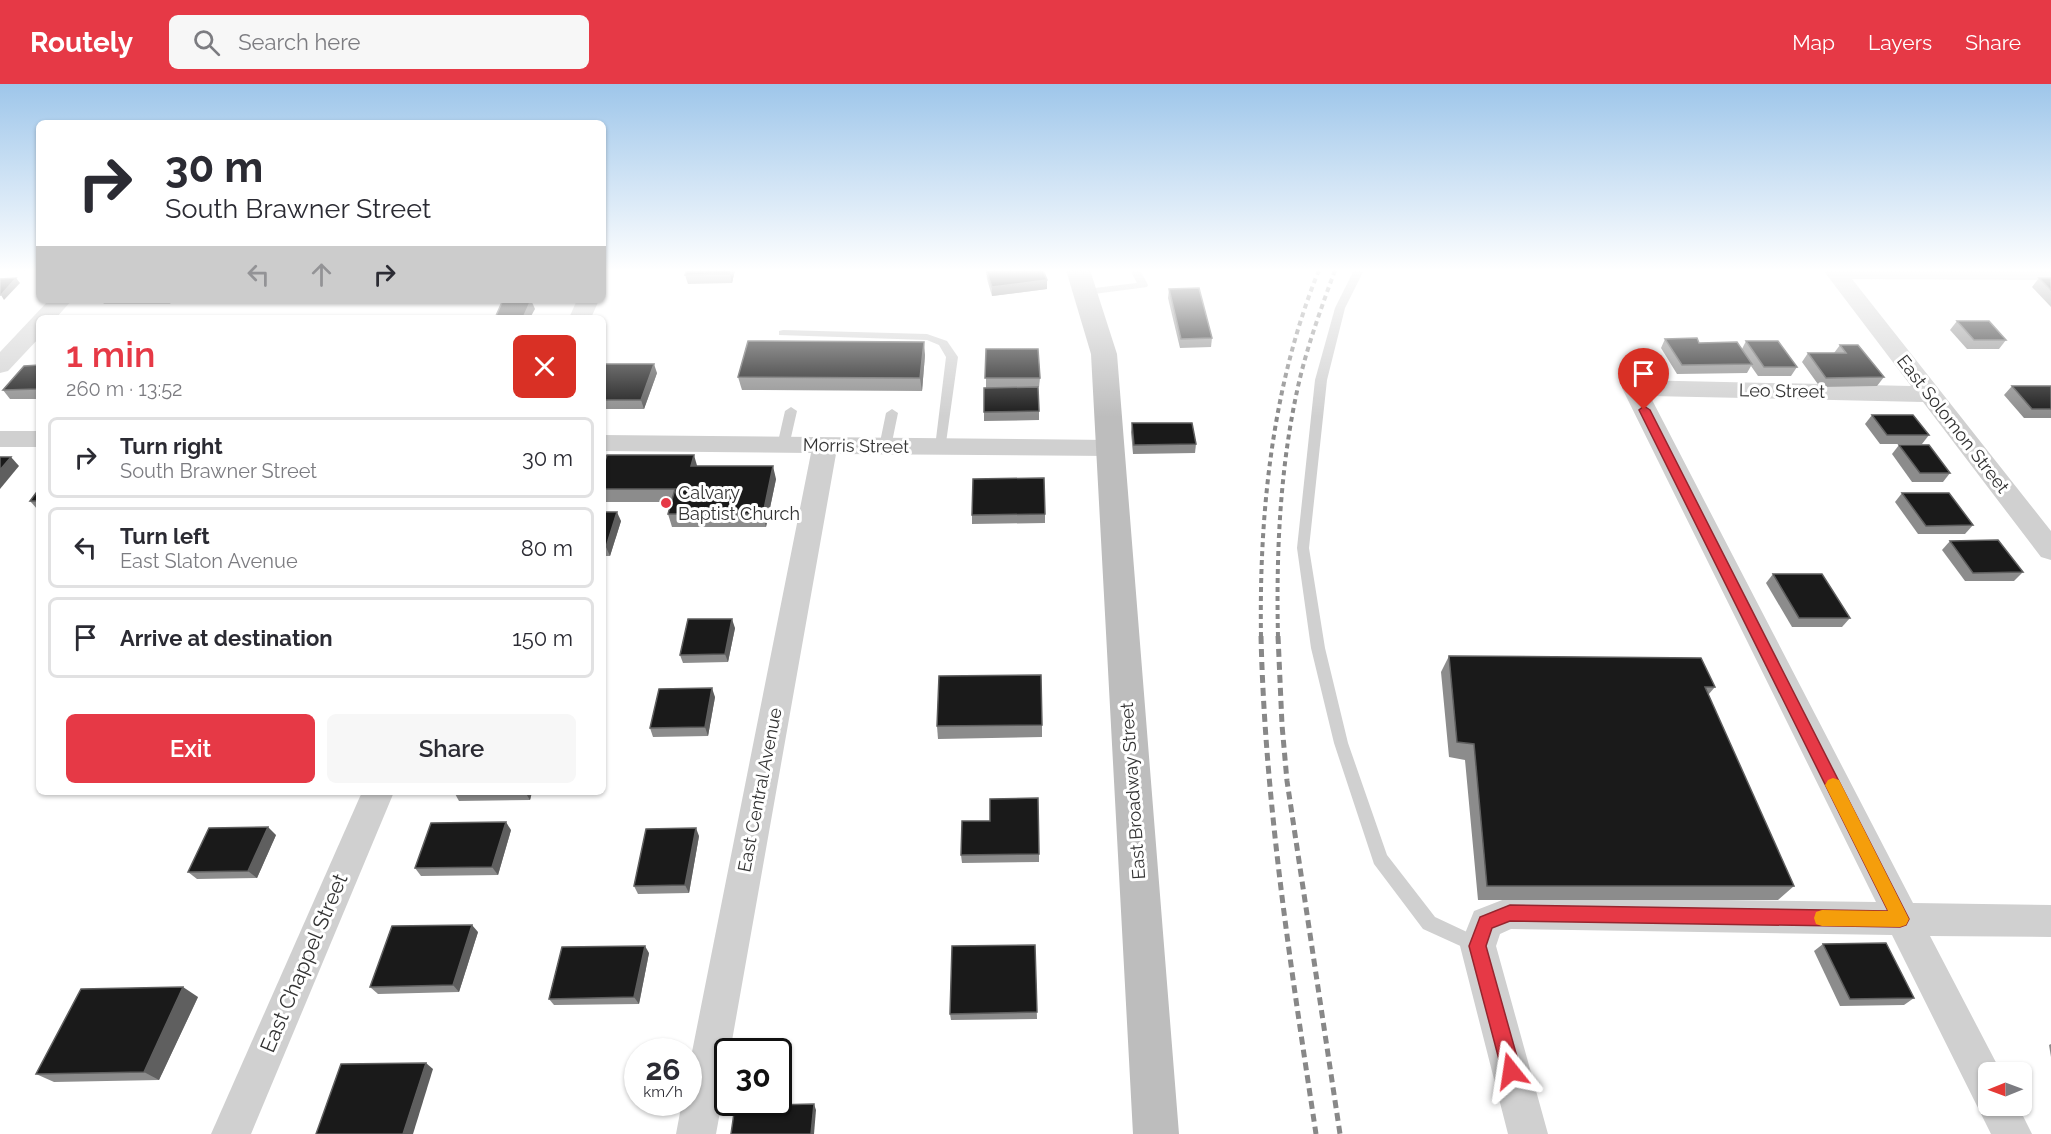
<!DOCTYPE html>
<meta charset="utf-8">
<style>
:root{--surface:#fff;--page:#f7f7f7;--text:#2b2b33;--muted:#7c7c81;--line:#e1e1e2;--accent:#e63946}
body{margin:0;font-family:Raleway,sans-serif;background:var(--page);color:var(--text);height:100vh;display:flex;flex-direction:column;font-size:22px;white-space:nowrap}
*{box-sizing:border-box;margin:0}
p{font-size:20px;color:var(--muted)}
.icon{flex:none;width:33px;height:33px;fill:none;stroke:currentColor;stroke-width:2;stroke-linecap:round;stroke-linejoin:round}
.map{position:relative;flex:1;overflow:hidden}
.drawer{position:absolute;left:36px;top:231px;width:570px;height:480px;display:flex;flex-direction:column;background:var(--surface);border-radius:9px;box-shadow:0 2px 4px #0004}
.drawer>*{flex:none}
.banner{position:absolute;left:36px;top:36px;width:570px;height:183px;border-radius:9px;box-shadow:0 2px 4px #0004;background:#fff;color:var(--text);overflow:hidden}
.needle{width:39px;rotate:269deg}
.tools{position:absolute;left:1978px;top:978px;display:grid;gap:12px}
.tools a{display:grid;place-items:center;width:54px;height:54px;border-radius:9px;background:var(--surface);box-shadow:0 2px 4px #0004;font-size:30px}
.speed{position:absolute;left:624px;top:954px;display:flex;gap:12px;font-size:30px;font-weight:700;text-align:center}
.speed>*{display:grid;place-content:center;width:78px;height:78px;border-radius:50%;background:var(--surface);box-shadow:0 2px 4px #0004;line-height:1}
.speed small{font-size:15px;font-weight:400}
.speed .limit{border:3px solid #111;border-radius:9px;background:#fff;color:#111}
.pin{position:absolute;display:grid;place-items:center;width:51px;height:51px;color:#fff;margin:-62px -26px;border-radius:50% 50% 50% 0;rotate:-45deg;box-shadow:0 0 6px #0007}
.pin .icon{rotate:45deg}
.me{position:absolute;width:66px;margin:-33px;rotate:345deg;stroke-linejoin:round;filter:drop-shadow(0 0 4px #0008)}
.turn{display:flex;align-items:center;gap:21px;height:126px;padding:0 30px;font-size:27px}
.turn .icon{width:78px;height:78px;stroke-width:2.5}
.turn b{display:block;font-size:42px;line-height:51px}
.lanes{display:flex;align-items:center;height:57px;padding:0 30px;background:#0003;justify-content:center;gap:30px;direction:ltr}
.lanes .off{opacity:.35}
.round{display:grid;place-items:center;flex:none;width:63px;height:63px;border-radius:9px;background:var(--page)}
.summary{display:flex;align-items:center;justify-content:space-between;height:102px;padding:0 30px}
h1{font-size:36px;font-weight:600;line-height:45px;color:var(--accent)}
.action{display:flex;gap:12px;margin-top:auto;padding:12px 30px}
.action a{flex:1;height:69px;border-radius:9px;background:var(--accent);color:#fff;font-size:24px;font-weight:600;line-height:69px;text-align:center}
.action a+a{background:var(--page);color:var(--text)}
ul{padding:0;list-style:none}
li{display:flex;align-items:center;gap:18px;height:81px;margin:0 12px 9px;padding:0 18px;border:3px solid var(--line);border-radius:9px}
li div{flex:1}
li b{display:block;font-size:22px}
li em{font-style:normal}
header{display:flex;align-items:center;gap:36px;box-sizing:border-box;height:84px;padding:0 30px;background:var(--accent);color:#fff}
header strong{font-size:28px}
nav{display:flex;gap:33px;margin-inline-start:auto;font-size:21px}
.search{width:420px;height:54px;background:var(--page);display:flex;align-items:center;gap:15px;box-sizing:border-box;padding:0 21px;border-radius:9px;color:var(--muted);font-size:22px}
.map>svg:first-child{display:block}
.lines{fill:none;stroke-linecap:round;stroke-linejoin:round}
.service{fill:#d0d0d0;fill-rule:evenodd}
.minor{fill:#d0d0d0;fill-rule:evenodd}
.secondary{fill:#bdbdbd;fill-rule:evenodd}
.rail-far1{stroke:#888;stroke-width:4;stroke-dasharray:5 4;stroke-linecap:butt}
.rail{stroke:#888;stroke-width:5;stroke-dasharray:8 5;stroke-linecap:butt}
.wall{fill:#8c8c8c}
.shaded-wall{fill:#5f5f5f}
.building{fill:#1a1a1a;stroke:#5f5f5f;stroke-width:1.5}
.route{fill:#e63946;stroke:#96252e;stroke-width:1.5}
.slow{fill:#f59e0b}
.poi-dot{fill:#e63946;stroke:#fff;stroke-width:2}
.labels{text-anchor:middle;stroke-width:6;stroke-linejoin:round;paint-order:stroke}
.street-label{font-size:18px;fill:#333;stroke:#fff}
.poi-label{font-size:18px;fill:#333;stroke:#fff;text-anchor:start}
.near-street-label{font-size:21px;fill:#333;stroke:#fff}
</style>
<header>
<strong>Routely</strong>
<div class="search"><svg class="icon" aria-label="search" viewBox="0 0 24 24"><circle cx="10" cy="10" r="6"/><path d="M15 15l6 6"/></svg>Search here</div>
<nav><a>Map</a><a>Layers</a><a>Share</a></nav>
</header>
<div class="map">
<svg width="2051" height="1050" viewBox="0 0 2051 1050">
<rect width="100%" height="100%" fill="#fff"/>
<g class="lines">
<g class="service">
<path d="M1130 186H1140L1148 201 1147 203 1086 211 1081 208 1086 205 1137 199Z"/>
<path d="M1354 186H1364L1345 224 1327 296 1309 464 1325 564 1348 659 1387 771 1435 833 1484 856 1486 862 1484 868 1478 870 1423 845 1374 780 1334 659 1311 564 1297 464 1315 296 1335 224Z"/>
<path d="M783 246 927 250 947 257 958 273 945 366H937L935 363 946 273 939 261 927 256 779 251V247Z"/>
<path d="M791 323 797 327 789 362 783 366 777 362 785 327Z"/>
<path d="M892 325 898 329 891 363 885 367 879 363 886 329Z"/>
</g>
<g class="minor">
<path d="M1823 186H2051V196L1852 195 2051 447V476L2041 473 1923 318 1650 312 1913 819 2051 821V853L1930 852 2001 988H1989V1022H2018L2032 1050H1991L1892 851 1511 845 1500 850 1496 862 1548 1050H1508L1460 862 1474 827 1510 813 1876 818 1622 304 1626 299 1634 296 1911 302Z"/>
<path d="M49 216H72L56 234H39V254L8 287 0 289V268Z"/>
<path d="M577 216H599L591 234H569Z"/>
<rect x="0" y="347" width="39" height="16"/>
<path d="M603 351 1110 356 1119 358 1123 364 1119 370 1110 372 836 370 730 968H728V984L716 1050H676L682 1018H688V988L811 369 603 367Z"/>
<path d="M362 708H394L251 1050H211Z"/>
</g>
<path class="secondary" d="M1066 186H1090L1117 270 1179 1050H1133L1091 270Z"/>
<g class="rail-far1">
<path d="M1261 553C1259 430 1272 301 1319 186"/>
<path d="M1278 553C1276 467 1280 378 1300 294 1309 257 1322 222 1335 186"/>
</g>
<g class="rail">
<path d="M1261 552C1265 719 1291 884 1316 1050"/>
<path d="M1278 552 1282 641 1287 697 1340 1050"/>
</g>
</g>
<g class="wall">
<path d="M5 186H32L31 187H6Z"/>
<path d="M735 186 732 199 688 200 685 191Z"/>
<path d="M986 186 1047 205 992 212 987 195Z"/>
<path d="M2039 194H2051V223L2032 203Z"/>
<path d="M1169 205 1212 254 1211 263 1180 264 1168 214Z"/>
<path d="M101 216H173L170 220H104Z"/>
<path d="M1957 237 2006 256 1999 265H1967L1950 246Z"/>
<path d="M1665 255 1699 259 1742 265 1746 257 1797 283 1791 292H1758L1751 282 1747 289 1677 290 1661 264Z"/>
<path d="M1840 261 1884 293 1877 302 1820 303 1802 278 1808 269H1834Z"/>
<path d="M986 265 1040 294 1039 303 986 304Z"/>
<path d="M925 271 922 307 742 306 738 293Z"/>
<path d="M39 281V315H10L3 306Z"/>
<path d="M603 285 657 289 644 325H603Z"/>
<path d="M2012 302H2051V334H2024L2004 311Z"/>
<path d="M1039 327V336L984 337V328Z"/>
<path d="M1872 331 1929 351 1922 360H1880L1865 340Z"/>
<path d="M1132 339 1196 360 1195 369 1133 370 1131 348Z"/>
<path d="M1899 361 1950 389 1943 398H1912L1892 370Z"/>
<path d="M697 382 776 395 766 443H672L668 430 671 418H603V383Z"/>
<path d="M39 405V426H38L30 417Z"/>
<path d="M1902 409 1973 441 1965 450H1918L1895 418Z"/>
<path d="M603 428 621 437 610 472H603Z"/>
<path d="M1045 430V439L972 440V431Z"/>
<path d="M1950 457 2023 488 2014 497H1965L1942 466Z"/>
<path d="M1773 490 1850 534 1842 543H1792L1766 499Z"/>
<path d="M735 544 728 578 683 579 680 571Z"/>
<path d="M1449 572 1715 603 1708 611 1794 802 1778 816H1478L1465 676 1449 673 1441 588Z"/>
<path d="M715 613 708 652 653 653 650 644Z"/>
<path d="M1042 641V653L938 655 937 642Z"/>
<path d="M220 708H302L222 710Z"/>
<path d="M454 708H532L530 716 459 717Z"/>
<path d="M511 746 498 791 421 792 415 784Z"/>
<path d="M276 751 257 794 197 795 188 788Z"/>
<path d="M699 752 689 809 638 810 634 802Z"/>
<path d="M1039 770V778L962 779 961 771Z"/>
<path d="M478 848 459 908 378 910 370 903Z"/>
<path d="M1823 860 1914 914 1904 921 1840 922 1814 867Z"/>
<path d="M1035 861 1037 935 951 936 950 930Z"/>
<path d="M649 869 639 920 554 921 549 915Z"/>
<path d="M198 913 159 996 54 998 36 990Z"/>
<path d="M2051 960V973L2049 961Z"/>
</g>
<g class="shaded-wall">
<path d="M731 186H735L732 199 730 190Z"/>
<path d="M16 194 20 199 4 216 1 211Z"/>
<path d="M1047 196V205L992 212V203Z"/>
<path d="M531 216 535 225 530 234H523Z"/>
<path d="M924 258 925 271 922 307 920 294Z"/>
<path d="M654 280 657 289 644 325 641 316Z"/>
<path d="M694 371 698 385 691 382Z"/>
<path d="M11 373 19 382 0 405V386Z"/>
<path d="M773 382 776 395 766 443 763 430Z"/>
<path d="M617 428 621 437 610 472 606 463Z"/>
<path d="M732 535 735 544 728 578 725 570Z"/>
<path d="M712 604 715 613 708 652 705 643Z"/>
<path d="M525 708H532L530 716Z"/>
<path d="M506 738 511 746 498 791 492 783Z"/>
<path d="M268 743 276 751 257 794 248 787Z"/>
<path d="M696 744 699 752 689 809 685 801Z"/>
<path d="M472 841 478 848 459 908 453 901Z"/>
<path d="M645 862 649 869 639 920 634 913Z"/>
<path d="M183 903 198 913 159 996 144 988Z"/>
<path d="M426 979 433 985 413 1050H403Z"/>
<path d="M814 1020 816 1026 814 1050H811Z"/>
</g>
<g class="building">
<path d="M687 186H731L730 190 685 191Z"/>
<path d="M986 186H1043L1047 196 992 203Z"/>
<path d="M16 194 1 211H0V195Z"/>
<path d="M2039 194H2051V206Z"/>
<path d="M1199 204 1212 254 1181 255 1169 205Z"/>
<path d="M503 216H531L523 234H495Z"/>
<path d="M1957 237H1989L2006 256H1974Z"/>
<path d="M1697 254 1699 259 1737 258 1752 280 1682 281 1665 255Z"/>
<path d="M748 257 924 258 920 294 738 293Z"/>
<path d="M1746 257H1778L1797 283H1764Z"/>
<path d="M1840 261H1858L1884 293 1826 294 1808 269H1846Z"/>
<path d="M986 265H1038L1040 294H985Z"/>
<path d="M605 280H654L641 316H603V285Z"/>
<path d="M39 281V305L3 306 24 282Z"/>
<path d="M2012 302H2051V325H2032Z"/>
<path d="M1038 303 1039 327 984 328V304Z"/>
<path d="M1872 331H1913L1929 351H1887Z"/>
<path d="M1132 339H1192L1196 360 1134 361Z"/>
<path d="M1899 361H1929L1950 389H1920Z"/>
<path d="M607 371H694L691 382H773L763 430H668L675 405H603V383Z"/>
<path d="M0 373H11L0 386Z"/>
<path d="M1044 394 1045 430 972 431 973 395Z"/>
<path d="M39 405V417H30Z"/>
<path d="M1902 409H1949L1973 441 1926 442Z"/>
<path d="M603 428H617L606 463H603Z"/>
<path d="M1998 456 2023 488 1973 489 1950 457Z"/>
<path d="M1773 490H1822L1850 534H1799Z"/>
<path d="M688 535H732L725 570 680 571Z"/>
<path d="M1449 572 1701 574 1715 603H1705L1794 802H1487L1474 660 1457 658Z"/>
<path d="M1041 591 1042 641 937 642 939 592Z"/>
<path d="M712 604 705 643 650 644 659 605Z"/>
<path d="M454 708H508L453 709Z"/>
<path d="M1038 714 1039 770 961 771 962 737H990V715Z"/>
<path d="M506 738 492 783 415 784 431 739Z"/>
<path d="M268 743 248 787 188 788 209 744Z"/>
<path d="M696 744 685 801 634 802 646 745Z"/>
<path d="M472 841 453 901 370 903 392 842Z"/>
<path d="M1886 859 1914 914 1850 915 1823 860Z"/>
<path d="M1035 861 1037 928 950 930 952 862Z"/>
<path d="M645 862 634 913 549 915 562 863Z"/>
<path d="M183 903 144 988 36 990 81 905Z"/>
<path d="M426 979 403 1050H316L341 980Z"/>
<path d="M814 1020 811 1050H731L735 1022Z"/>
</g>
<linearGradient id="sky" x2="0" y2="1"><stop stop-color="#9ec6ea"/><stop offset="0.56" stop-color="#fff"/><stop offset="1" stop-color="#fff" stop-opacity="0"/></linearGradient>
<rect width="2051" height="333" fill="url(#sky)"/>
<path class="route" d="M1644 322 1650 326 1909 835 1906 841 1900 843 1510 837 1492 844 1486 862 1521 987 1518 994 1511 997 1505 994 1502 987 1469 862 1480 833 1510 821 1888 827 1639 326Z"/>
<path class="slow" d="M1833 694 1839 696 1906 829 1909 835 1906 841 1900 843 1822 842 1816 840 1814 834 1816 828 1822 826 1888 827 1825 701 1828 696Z"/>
<circle class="poi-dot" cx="666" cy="419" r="6"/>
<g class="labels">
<g class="street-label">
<text transform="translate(1782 307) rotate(1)" y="6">Leo Street</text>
<text transform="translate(1953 340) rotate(52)" y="6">East Solomon Street</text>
<text transform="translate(856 362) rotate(1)" y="6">Morris Street</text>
<text transform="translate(760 706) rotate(-79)" y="6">East Central Avenue</text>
<text transform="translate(1133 707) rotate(-94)" y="6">East Broadway Street</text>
</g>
<g class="poi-label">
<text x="678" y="415">Calvary<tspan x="678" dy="21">Baptist Church</tspan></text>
</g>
<g class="near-street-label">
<text transform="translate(304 879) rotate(-67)" y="7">East Chappel Street</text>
</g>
</g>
</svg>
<div class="tools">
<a><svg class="needle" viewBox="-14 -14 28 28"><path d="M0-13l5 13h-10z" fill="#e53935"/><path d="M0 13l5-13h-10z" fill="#7c7c81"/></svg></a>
</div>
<div class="speed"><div>26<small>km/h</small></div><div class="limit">30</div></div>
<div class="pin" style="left:1644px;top:326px;background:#d93025"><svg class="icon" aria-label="arrive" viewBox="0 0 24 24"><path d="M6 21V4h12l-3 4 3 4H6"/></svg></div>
<svg class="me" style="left:1511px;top:987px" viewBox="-20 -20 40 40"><path d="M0-17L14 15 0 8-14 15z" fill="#e63946" stroke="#fff" stroke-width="4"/></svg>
<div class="banner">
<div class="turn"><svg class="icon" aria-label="right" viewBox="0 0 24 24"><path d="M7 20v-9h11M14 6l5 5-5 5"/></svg><div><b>30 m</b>South Brawner Street</div></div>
<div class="lanes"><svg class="icon off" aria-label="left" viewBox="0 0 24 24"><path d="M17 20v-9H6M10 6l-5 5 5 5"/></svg><svg class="icon off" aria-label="ahead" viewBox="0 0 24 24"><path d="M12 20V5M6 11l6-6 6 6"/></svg><svg class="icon" aria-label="right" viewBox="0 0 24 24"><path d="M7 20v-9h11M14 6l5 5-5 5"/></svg></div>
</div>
<section class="drawer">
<div class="summary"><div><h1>1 min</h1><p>260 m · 13:52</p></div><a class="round" style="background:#d93025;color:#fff"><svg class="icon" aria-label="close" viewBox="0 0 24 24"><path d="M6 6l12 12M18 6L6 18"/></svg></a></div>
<ul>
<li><svg class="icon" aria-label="right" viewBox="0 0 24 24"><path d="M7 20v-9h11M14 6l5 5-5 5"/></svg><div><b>Turn right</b><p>South Brawner Street</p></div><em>30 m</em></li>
<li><svg class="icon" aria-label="left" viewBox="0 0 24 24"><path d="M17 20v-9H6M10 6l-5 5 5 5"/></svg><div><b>Turn left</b><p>East Slaton Avenue</p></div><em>80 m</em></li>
<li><svg class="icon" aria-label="arrive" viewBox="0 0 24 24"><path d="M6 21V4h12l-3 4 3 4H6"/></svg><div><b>Arrive at destination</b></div><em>150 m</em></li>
</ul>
<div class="action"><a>Exit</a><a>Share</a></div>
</section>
</div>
